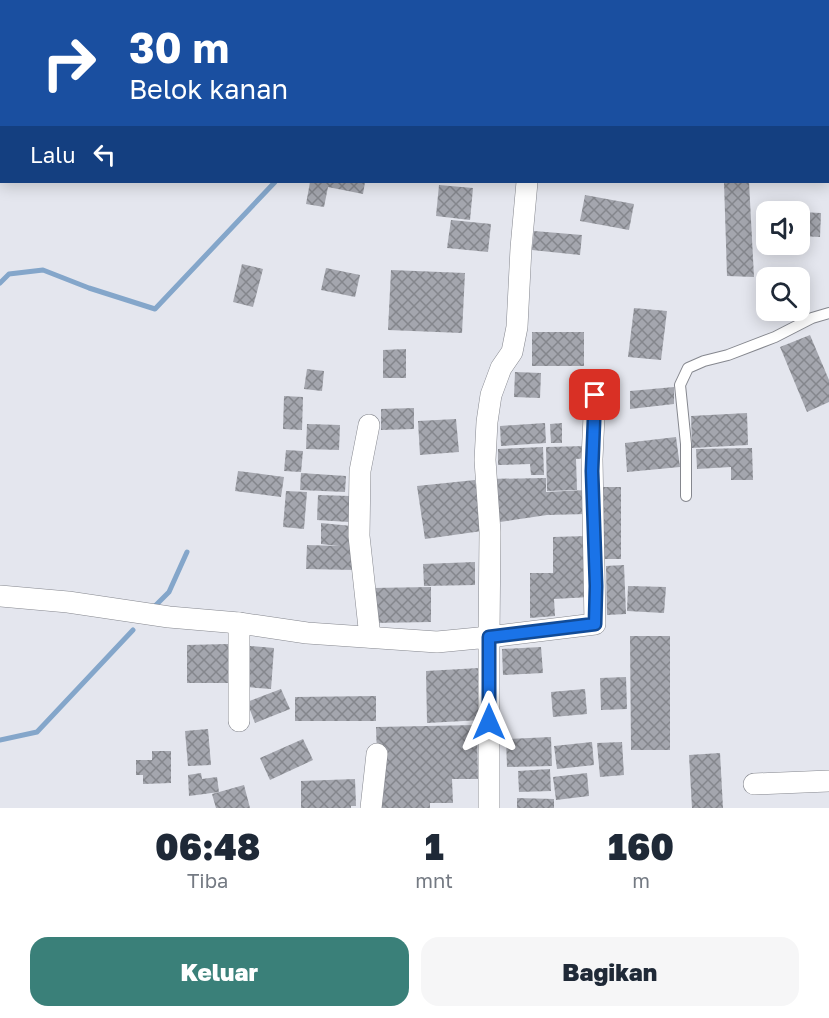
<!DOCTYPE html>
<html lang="id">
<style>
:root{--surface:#fff;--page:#f6f6f7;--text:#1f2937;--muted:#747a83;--accent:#3a8079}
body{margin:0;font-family:"Golos Text",sans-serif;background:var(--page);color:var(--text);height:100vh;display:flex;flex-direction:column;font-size:22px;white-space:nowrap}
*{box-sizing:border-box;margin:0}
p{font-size:20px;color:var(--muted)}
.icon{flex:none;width:33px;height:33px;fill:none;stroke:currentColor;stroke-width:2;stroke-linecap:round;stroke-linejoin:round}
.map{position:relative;height:808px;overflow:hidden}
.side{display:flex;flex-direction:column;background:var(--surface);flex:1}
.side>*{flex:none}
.guide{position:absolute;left:0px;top:0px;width:830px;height:183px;box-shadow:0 3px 15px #0003;background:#1a4fa0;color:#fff;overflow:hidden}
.tools{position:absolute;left:756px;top:201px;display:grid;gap:12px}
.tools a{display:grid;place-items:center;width:54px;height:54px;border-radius:12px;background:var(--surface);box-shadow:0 3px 15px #0003;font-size:30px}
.pin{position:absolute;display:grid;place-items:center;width:51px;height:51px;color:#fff;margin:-26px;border-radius:12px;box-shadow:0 3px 9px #0006}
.me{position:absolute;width:66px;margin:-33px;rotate:0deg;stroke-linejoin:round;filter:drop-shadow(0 0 4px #0008)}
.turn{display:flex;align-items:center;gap:21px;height:126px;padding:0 30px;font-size:27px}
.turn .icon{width:78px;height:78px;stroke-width:2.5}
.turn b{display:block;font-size:42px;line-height:51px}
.then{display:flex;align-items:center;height:57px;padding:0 30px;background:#0003;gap:12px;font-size:22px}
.eta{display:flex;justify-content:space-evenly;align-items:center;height:102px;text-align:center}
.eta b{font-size:36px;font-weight:800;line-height:42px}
.cta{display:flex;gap:12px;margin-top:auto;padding:12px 30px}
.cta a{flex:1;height:69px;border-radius:18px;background:var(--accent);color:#fff;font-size:24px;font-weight:800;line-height:69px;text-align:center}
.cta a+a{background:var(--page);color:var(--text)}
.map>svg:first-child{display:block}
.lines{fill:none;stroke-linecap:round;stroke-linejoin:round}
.stream{stroke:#84a6ca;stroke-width:5}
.building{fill:url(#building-cross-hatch)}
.service-casing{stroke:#85878e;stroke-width:12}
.minor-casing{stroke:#85878e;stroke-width:22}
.service{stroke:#fff;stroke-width:10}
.minor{stroke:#fff;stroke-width:21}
.route-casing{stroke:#114b97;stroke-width:15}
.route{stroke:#1a73e8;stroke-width:10}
</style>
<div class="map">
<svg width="829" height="808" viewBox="0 0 829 808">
<defs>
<pattern id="building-cross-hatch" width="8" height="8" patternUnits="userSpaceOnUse" patternTransform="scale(1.5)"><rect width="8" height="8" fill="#a4a6ae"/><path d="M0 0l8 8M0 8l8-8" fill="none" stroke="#84868c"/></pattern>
</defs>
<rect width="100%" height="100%" fill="#e4e6ee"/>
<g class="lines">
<g class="stream">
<path d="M384 2 385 0"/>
<path d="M0 283 9 274 43 270 89 288 155 309 275 182"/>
<path d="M155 606 169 592 187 552"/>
<path d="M0 740 37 732 133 630"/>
</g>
</g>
<g class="building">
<path d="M310 182H365L363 194 328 187 324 207 306 204Z"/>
<path d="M724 182H749L754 277 727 276Z"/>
<path d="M439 185 473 188 470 220 436 216Z"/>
<path d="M585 195 634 204 629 230 580 221Z"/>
<path d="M800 212 821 213 820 237 800 236Z"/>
<path d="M451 220 491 224 488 252 447 248Z"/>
<path d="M534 231 582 235 580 255 532 250Z"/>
<path d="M242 264 263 269 253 307 233 302Z"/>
<path d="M326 268 360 275 355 297 321 290Z"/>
<path d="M391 270 465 273 462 333 388 330Z"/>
<path d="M634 308 667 311 661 360 628 357Z"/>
<rect x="532" y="332" width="52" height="34"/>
<path d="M810 335 829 380V402L807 412 780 347Z"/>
<path d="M406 349V378H383V350Z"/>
<path d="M307 369 324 371 322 391 304 389Z"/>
<path d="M515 372 541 373 540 398 514 397Z"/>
<path d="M674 387V404L630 409V391Z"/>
<path d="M284 396 303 397 302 430 283 429Z"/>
<path d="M414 408V429L381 430V409Z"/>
<path d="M747 413 748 445 692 448 691 416Z"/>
<path d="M456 419 459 452 420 455 418 421Z"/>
<path d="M545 423 546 443 501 446 500 426Z"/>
<path d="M562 423V443H551L550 424Z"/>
<path d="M307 424 340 425 339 450 306 449Z"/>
<path d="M676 437 680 467 627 472 625 443Z"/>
<path d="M587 446V458L576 459 577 490 547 491 546 447Z"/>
<path d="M543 447 544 475H531L530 464 498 465V449Z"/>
<path d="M752 448 753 480H731V467L697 469 696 449Z"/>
<path d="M286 450 303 451 301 472 284 471Z"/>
<path d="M238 471 284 477 281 497 235 491Z"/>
<path d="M301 473 346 476 345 492 300 490Z"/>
<path d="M546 478V492L587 490V514L547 515 500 522 488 479Z"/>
<path d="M475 480 482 531 425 539 417 486Z"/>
<rect x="597" y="487" width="24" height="72"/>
<path d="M286 491 307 492 304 529 283 527Z"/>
<path d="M318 495 350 496 349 522 317 520Z"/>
<path d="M321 523 352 526 354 570 306 569 307 545 339 546 321 544Z"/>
<path d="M588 536 590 597 554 599 555 616 530 618V573H553V537Z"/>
<path d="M475 562V585L424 586 423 564Z"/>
<path d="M624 565 626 614 607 615 606 566Z"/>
<path d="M628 586 666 587 664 613 627 611Z"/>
<path d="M431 587V622L372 623V588Z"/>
<path d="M630 636H670V750H631Z"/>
<path d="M228 644V683H187V645Z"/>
<path d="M250 646 274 648 271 689 246 687Z"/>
<path d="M541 647 543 673 503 675 502 649Z"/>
<path d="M479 668 482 720 427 723 426 671Z"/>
<path d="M626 677 627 709 601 710 600 678Z"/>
<path d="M281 689 290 709 255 723 247 702Z"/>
<path d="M585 689 587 714 553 717 551 692Z"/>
<path d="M376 696V721H295V697Z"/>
<path d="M477 725 478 779H452L453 803H430V808H379L376 727Z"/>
<path d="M208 729 211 765 188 766 185 731Z"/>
<path d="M551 737 552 766 507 767 506 739Z"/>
<path d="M303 739 313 760 270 780 260 758Z"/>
<path d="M592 742 594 765 557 769 554 746Z"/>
<path d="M622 742 624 775 600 777 597 743Z"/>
<path d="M152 751H171V783L143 784V775H136V760H152Z"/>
<path d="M720 753 723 808H692L689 755Z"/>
<path d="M550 769 551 791 519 792 518 771Z"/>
<path d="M201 773 202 779 217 777 219 792 189 796 188 775Z"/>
<path d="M587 773 589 796 556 800 553 777Z"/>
<path d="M355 779 356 806H351V808H301V781Z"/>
<path d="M244 785 250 808H216L212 794Z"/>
<path d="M517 798 554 799V808H517Z"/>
</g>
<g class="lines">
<g class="service-casing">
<path id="service" d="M686 496V444L680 385 688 368 704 361 728 355 775 337 812 318 829 313"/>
</g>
<g class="minor-casing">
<g id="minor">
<path d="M540 2V0"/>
<path d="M527 182 521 248 517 327 512 352 501 368 491 395 487 422 485 460 490 532 489 637 595 624 592 459 595 395"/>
<path d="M369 425 360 471 359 536 370 637"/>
<path d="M0 596 68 602 169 617 239 623 307 633 437 642 489 637V808"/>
<path d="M239 721V623"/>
<path d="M754 784 829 781"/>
<path d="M371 808 377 754"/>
</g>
</g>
<use href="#service" class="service"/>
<use href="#minor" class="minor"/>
</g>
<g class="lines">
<g class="route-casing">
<path id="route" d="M489 722V637L595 624 596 586 592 471 595 395"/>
</g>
<use href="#route" class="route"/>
</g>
</svg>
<div class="tools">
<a><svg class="icon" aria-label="sound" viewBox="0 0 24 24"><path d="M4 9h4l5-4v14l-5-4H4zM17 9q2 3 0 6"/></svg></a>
<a><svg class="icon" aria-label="search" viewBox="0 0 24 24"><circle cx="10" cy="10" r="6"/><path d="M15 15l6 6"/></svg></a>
</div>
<div class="pin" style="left:595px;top:395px;background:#d93025"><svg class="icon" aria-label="arrive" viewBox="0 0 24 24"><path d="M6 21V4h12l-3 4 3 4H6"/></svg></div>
<svg class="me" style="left:489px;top:722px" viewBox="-20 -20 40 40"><path d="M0-17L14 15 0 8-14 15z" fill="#1a73e8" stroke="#fff" stroke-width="4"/></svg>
<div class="guide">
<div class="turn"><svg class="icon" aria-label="right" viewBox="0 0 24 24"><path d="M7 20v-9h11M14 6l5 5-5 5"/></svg><div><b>30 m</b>Belok kanan</div></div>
<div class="then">Lalu<svg class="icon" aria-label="left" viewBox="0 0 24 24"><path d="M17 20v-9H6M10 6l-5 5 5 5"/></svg></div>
</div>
</div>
<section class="side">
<div class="eta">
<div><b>06:48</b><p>Tiba</p></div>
<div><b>1</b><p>mnt</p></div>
<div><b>160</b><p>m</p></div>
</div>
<div class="cta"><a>Keluar</a><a>Bagikan</a></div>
</section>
